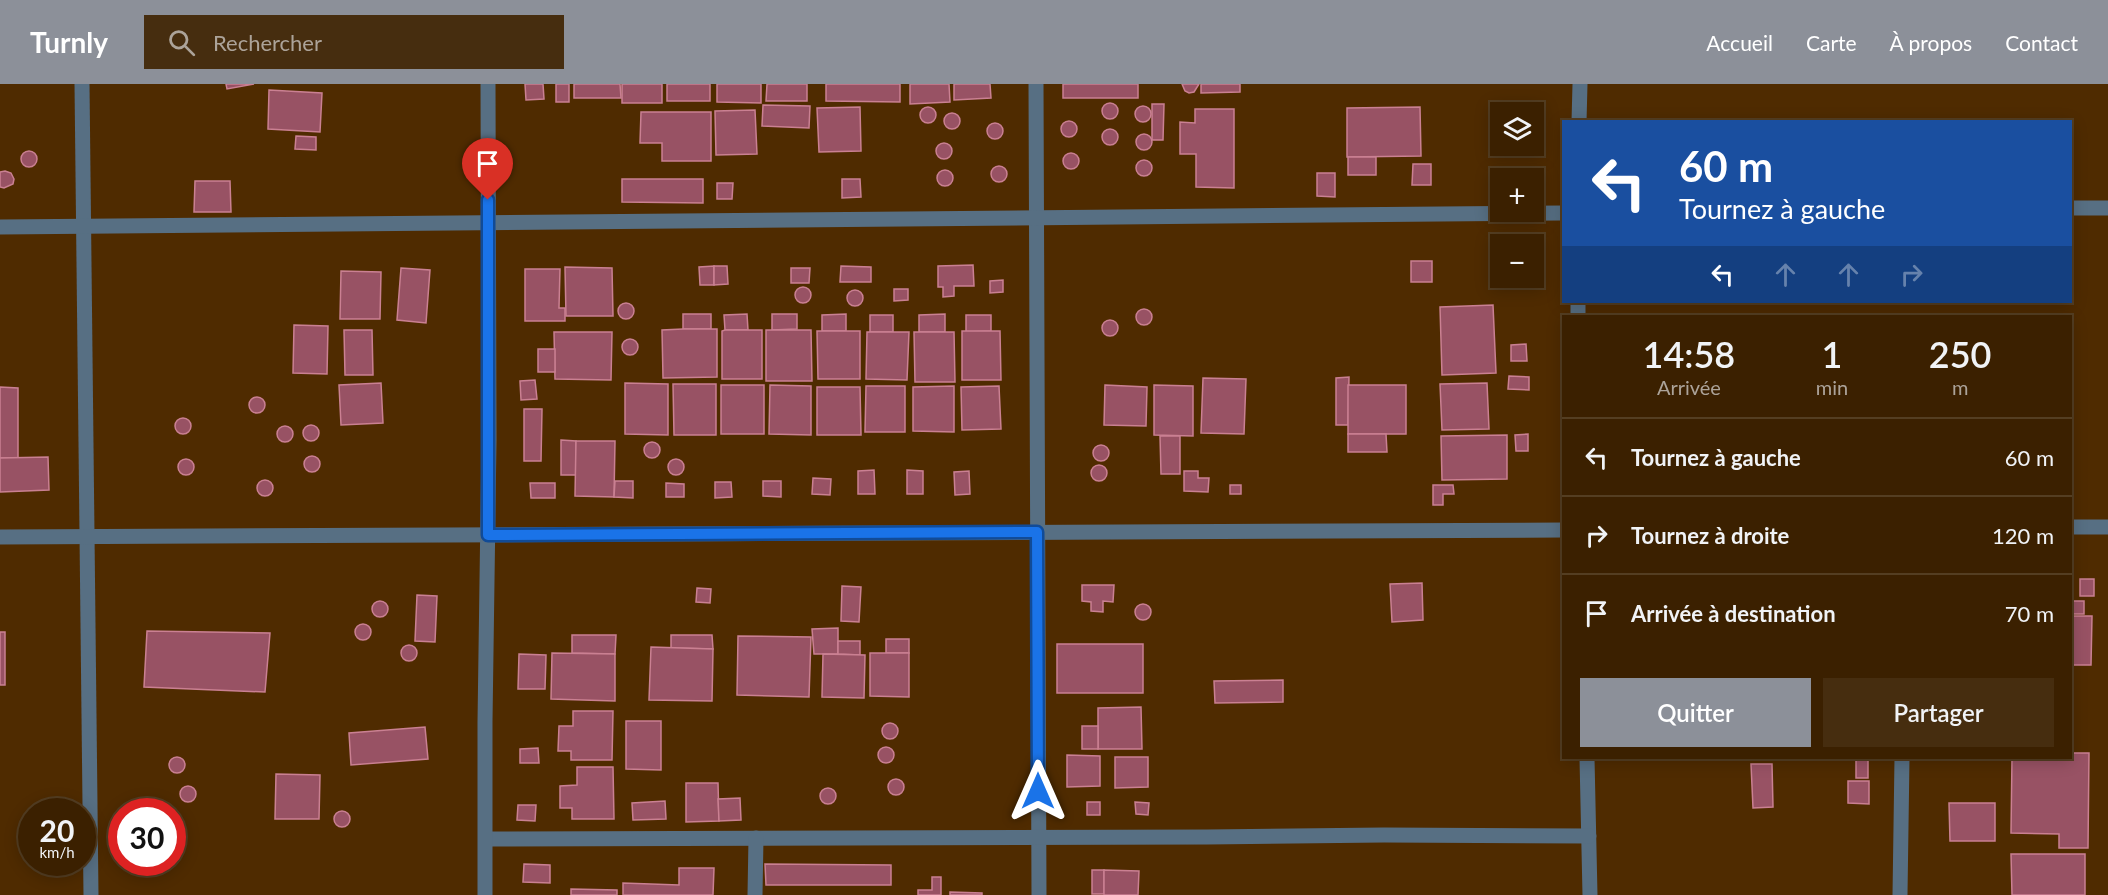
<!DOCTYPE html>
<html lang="fr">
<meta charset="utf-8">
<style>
:root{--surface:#3b2000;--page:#462d0f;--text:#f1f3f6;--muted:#aca399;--line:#543e22;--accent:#8c9099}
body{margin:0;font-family:Lato,sans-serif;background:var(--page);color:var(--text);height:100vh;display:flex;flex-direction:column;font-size:22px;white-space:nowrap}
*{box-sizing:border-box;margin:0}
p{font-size:20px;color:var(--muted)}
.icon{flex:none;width:33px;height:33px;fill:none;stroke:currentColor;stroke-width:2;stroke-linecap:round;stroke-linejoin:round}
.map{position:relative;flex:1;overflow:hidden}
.drawer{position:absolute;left:1562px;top:231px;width:510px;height:444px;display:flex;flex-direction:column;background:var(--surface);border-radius:0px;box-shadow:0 3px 15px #0003,0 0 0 2px var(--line)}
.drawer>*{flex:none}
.hud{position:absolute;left:1562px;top:36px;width:510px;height:183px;border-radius:0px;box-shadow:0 3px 15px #0003,0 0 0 2px var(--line);background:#1a4fa0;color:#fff;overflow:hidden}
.tools{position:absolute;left:1490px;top:18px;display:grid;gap:12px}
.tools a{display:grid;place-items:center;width:54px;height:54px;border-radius:0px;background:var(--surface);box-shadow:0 3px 15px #0003,0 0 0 2px var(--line);font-size:30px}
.speed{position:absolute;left:18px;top:714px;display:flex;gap:12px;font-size:30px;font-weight:700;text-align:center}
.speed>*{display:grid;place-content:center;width:78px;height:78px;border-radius:50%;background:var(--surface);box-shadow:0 3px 15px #0003,0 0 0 2px var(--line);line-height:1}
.speed small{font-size:15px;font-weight:400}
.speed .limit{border:9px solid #d22;background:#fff;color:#111}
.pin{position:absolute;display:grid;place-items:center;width:51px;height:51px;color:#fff;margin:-62px -26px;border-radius:50% 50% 50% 0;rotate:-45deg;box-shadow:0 0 6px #0007}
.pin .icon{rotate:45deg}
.me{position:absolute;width:66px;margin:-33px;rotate:0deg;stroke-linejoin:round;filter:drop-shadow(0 0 4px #0008)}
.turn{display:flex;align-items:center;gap:21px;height:126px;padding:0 18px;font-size:27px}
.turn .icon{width:78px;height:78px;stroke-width:2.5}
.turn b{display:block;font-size:42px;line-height:51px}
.lanes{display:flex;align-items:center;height:57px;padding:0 18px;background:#0003;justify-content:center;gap:30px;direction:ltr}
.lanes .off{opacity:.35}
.eta{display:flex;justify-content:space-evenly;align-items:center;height:102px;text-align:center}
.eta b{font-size:36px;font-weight:600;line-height:42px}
.button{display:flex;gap:12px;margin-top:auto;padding:12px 18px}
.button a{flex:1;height:69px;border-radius:0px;background:var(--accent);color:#fff;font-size:24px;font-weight:600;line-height:69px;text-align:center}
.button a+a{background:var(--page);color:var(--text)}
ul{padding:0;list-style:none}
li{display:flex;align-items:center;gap:18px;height:78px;padding:0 18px;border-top:2px solid var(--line)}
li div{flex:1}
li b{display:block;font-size:22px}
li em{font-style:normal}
header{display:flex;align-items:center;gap:36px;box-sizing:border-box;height:84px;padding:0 30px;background:var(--accent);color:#fff}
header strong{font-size:28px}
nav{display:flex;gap:33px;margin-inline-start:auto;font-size:21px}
.search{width:420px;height:54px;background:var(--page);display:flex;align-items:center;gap:15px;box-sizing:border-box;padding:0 21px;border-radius:0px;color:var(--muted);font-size:22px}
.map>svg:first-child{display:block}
.building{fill:#985264;stroke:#ca8092;stroke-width:1.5}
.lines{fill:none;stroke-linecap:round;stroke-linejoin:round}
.minor{stroke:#576f83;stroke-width:15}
.route-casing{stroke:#114b97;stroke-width:15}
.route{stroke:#1a73e8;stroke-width:10}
</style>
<header>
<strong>Turnly</strong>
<div class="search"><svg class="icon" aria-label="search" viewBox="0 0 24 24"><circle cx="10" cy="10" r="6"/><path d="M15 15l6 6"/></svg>Rechercher</div>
<nav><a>Accueil</a><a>Carte</a><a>À propos</a><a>Contact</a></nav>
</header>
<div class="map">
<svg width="2108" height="811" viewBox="0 0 2108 811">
<rect width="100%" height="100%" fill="#4f2b00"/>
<g class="building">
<path d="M226 0H254L227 5Z"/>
<path d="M525 0H543L544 15 526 16Z"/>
<rect x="556" y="0" width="13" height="18"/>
<path d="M574 0H620L621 14H574Z"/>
<rect x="622" y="0" width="40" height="19"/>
<rect x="667" y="0" width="43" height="17"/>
<path d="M717 0H761V19L717 18Z"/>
<path d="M767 0H807V17H766Z"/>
<path d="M826 0H900V18L826 17Z"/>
<path d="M910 0H949L950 18 910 20Z"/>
<path d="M954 0H990L991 14 954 16Z"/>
<rect x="1063" y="0" width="75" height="14"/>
<path d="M1182 0H1199L1194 8 1189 9 1185 7Z"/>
<path d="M1201 0H1240V8L1201 9Z"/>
<path d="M269 6 322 9 320 48 268 45Z"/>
<circle cx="1110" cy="27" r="8"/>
<path d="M1152 20H1164L1163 56H1152Z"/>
<path d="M763 21 810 22 809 44 762 42Z"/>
<circle cx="1143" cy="30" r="8"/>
<circle cx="928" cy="31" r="8"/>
<path d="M860 23 861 67 819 68 817 24Z"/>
<path d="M1420 23 1421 72 1347 73V24Z"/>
<path d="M1195 25H1234V104L1196 103V70H1180V38L1195 39Z"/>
<path d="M755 26 757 70 716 71 715 27Z"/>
<path d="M641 28H711V77H662V59H640Z"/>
<circle cx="952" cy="37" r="8"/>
<circle cx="1069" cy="45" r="8"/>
<circle cx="995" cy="47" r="8"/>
<circle cx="1110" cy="53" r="8"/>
<circle cx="1144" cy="58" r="8"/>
<path d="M296 52 316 53V66L295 65Z"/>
<circle cx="944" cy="67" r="8"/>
<circle cx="29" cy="75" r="8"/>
<circle cx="1071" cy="77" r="8"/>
<rect x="1348" y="73" width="28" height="18"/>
<circle cx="1144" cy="84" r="8"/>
<path d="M1413 80H1431V101H1412Z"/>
<circle cx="999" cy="90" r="8"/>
<circle cx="945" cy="94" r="8"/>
<path d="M5 87 11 89 14 95 13 100 4 104 0 103V88Z"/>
<path d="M1317 89H1335V113L1317 112Z"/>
<path d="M622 95H703V119L622 118Z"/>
<path d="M842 95H860L861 113 842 114Z"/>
<path d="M195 97H230L231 128H194Z"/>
<path d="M717 99H733L732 115H717Z"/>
<rect x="1411" y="177" width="21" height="21"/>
<path d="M973 181 974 202H954V212L943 213V203H938V182Z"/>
<path d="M714 182V201H700L699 183Z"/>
<path d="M714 182H727L728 200 714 201Z"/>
<path d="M841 182 871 183V198H840Z"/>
<path d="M565 183 612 184 613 232H566Z"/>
<path d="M401 184 430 186 426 239 397 236Z"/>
<path d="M791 184H810L809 199H791Z"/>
<path d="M525 185H560L559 224H565V237H525Z"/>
<path d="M341 187 381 188 380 235H340Z"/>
<path d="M1003 196V208L990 209V197Z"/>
<circle cx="803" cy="211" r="8"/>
<path d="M894 205H908V216L894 217Z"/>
<circle cx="855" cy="214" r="8"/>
<circle cx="626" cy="227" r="8"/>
<path d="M1493 221 1496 289 1442 291 1440 223Z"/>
<circle cx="1144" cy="233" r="8"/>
<rect x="683" y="230" width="28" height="15"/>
<path d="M747 230 748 246H725L724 231Z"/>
<path d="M772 230H797V245L772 246Z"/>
<path d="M846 230V247H822V231Z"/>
<path d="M945 230V248H919V231Z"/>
<rect x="870" y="231" width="23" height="17"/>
<path d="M966 231H991V247L966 248Z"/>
<circle cx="1110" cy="244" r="8"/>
<path d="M294 241 328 242 327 290 293 289Z"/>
<path d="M683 245H717V293L663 294 662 246Z"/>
<path d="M344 246H372L373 291H345Z"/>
<path d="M725 246H762V295H722V247Z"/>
<path d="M766 246H811L812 297H766Z"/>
<path d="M817 247H860V295H818Z"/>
<path d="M962 247H1000L1001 296H962Z"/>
<path d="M554 248H612L611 296 555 295Z"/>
<path d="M867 248H909L907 296 866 295Z"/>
<path d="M914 248H954L955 298H915Z"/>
<circle cx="630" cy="263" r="8"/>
<path d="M1526 260 1527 277H1511V261Z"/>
<rect x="538" y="265" width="17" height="23"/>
<path d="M1509 292 1529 293V306L1508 305Z"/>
<path d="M1349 293 1348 341H1336V294Z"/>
<path d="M1203 294 1246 295 1244 350 1201 349Z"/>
<path d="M535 296 537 315 521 316 520 297Z"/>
<path d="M381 299 383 339 341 341 339 301Z"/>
<path d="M625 299 668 300V351L625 350Z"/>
<path d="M1487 299 1489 345 1442 346 1440 300Z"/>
<path d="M673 300H716V351H674Z"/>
<rect x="721" y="301" width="43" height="49"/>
<path d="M770 301 811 302V351L769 350Z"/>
<path d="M1105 301 1147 303 1146 342 1104 341Z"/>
<path d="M1154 301 1193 302V352L1154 351Z"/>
<rect x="1348" y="301" width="58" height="49"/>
<path d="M866 302H905V348H865Z"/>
<path d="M954 302V348L913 347V303Z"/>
<path d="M999 302 1001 345 962 346 961 303Z"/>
<path d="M0 303 18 304V374H0Z"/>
<path d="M817 303H860L861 351H817Z"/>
<circle cx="257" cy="321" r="8"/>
<path d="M524 325H542L541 377H524Z"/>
<circle cx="183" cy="342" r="8"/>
<circle cx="311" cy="349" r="8"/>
<circle cx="285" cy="350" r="8"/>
<path d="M1348 350H1386L1387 368H1348Z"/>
<path d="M1528 350V367H1516L1515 351Z"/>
<path d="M1507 351V395L1442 396 1441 352Z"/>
<path d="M1160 352H1180V390H1161Z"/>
<path d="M561 356 576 357V391H561Z"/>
<path d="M576 357H615L614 413 575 412Z"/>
<circle cx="652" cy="366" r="8"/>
<circle cx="1101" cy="369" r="8"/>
<circle cx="312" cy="380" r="8"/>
<path d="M48 373 49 406 0 408V374Z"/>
<circle cx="186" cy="383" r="8"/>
<circle cx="676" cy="383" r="8"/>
<circle cx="1099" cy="389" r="8"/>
<path d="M874 386 875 410H858V387Z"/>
<path d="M907 386 923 387V410H907Z"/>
<path d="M969 387 970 410 955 411 954 388Z"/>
<path d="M1184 387H1198V394H1209L1208 408 1184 407Z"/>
<path d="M813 394 831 395 830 411 812 410Z"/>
<circle cx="265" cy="404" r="8"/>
<path d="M615 397H633V414L614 413Z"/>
<path d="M763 397H781V413L763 412Z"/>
<path d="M715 398H731L732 413 715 414Z"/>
<path d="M530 399H555V414H531Z"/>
<path d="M666 399 684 400V413H666Z"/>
<rect x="1230" y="401" width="11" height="9"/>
<path d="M1433 401H1453L1454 410H1443V421H1433Z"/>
<rect x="2080" y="495" width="14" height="17"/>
<path d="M1422 499 1423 536 1392 538 1390 500Z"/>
<path d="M1082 501H1114L1113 518 1103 517V528L1091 527V518L1082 517Z"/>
<path d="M842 502 861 503 859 538 841 537Z"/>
<path d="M697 504 711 505 710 519 696 518Z"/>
<path d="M417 511 437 512 435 558 415 557Z"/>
<circle cx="380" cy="525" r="8"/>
<rect x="2070" y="517" width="14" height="13"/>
<circle cx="1143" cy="528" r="8"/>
<path d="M2070 532H2092L2091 581H2070Z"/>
<circle cx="363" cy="548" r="8"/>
<path d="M838 544V570H814L812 545Z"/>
<path d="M147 547 270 549 265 608 144 603Z"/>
<rect x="0" y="548" width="5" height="53"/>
<path d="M572 551H616L615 570 572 569Z"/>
<path d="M671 551H712L713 565 671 564Z"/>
<path d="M738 552 811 553 809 613 737 611Z"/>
<rect x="886" y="555" width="23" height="14"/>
<path d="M838 557H860V571L838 570Z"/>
<rect x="1057" y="560" width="86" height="49"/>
<circle cx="409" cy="569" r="8"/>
<path d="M651 563 713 565 712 617 649 616Z"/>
<path d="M552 569 615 570V617L551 615Z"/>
<path d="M870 569H909V613L870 612Z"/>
<path d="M519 570 546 571 545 605H518Z"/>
<path d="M823 570 865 571 864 614 822 613Z"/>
<path d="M1283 596V618L1215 619 1214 597Z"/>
<path d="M1141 623 1142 665H1098V624Z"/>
<path d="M573 627H613L612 676H571V667H558L559 642H573Z"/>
<path d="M626 637H661V686L626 685Z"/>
<circle cx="890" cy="647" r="8"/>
<rect x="1082" y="642" width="16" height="23"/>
<path d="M425 643 428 675 351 681 349 649Z"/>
<circle cx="886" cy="671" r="8"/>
<path d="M538 664 539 679H520V665Z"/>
<path d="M2070 669H2089L2088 764H2059V750L2011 749 2012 674H2070Z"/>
<path d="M1067 671 1100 672V702L1067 703Z"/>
<circle cx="177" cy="681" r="8"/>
<path d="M1115 673H1148V703L1115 704Z"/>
<path d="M1694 674H1740L1694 675Z"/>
<path d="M1868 675V694H1856V676Z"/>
<path d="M1751 680H1772L1773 723 1753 724Z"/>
<path d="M577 683H613L614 735H572V724H560V702L577 701Z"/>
<path d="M276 690 320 691 319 735H275Z"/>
<circle cx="896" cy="703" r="8"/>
<path d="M1848 697H1869V720L1848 719Z"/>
<path d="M686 699H718L719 737 686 738Z"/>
<circle cx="188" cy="710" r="8"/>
<circle cx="828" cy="712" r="8"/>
<path d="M740 714 741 736 719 737 718 715Z"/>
<path d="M665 717 666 735 633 736 632 719Z"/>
<rect x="1087" y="718" width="13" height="13"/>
<path d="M1135 718 1149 719 1148 731 1136 730Z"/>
<path d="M1949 719H1995V757H1950Z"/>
<path d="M518 721H536L535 737 517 736Z"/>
<circle cx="342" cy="735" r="8"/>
<path d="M2011 770H2085V811H2012Z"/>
<path d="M524 780 550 781V799L523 798Z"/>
<path d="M765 780 891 781V801H766Z"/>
<path d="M679 784H714L713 811H623V799L679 801Z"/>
<rect x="1092" y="786" width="12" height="24"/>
<path d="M1104 786 1139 787 1138 811H1104Z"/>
<path d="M932 793H941V811H918V806H932Z"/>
<path d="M571 805 617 806V811H571Z"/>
<path d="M950 808 982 809V811H950Z"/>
</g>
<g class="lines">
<g class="minor">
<path d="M82 0 91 811"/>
<path d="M1036 0 1039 811"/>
<path d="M1579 38 1580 0"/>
<path d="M2070 124H2108"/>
<path d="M0 143 1563 129"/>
<path d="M1578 218V232"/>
<path d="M2070 443H2108"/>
<path d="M0 453 1563 446"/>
<path d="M1587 674 1590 811"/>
<path d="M486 755 1207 753 1384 751 1589 752"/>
<path d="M485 811V638L489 356 488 0"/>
<path d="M755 811 756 754"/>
<path d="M1900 811 1902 674"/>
</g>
</g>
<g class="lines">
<g class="route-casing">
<path id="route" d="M488 116V451L1037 448 1038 707"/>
</g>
<use href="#route" class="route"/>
</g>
</svg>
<div class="tools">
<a><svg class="icon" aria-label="layers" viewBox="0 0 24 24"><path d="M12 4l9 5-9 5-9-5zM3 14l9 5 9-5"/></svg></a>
<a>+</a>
<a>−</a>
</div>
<div class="speed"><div>20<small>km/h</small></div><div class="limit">30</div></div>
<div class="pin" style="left:488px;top:116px;background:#d93025"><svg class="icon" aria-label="arrive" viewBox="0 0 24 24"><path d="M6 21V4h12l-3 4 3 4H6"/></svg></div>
<svg class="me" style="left:1038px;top:707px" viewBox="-20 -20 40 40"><path d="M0-17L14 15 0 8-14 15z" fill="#1a73e8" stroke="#fff" stroke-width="4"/></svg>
<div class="hud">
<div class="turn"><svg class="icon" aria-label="left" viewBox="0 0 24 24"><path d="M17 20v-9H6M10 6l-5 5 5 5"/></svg><div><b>60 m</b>Tournez à gauche</div></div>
<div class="lanes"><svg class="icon" aria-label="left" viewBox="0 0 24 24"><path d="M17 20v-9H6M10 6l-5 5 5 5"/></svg><svg class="icon off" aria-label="ahead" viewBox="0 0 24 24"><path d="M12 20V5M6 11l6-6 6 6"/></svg><svg class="icon off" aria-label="ahead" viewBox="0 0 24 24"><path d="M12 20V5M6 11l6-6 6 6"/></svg><svg class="icon off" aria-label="right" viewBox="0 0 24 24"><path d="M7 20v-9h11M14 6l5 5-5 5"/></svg></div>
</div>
<section class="drawer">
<div class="eta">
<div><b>14:58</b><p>Arrivée</p></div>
<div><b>1</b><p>min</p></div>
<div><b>250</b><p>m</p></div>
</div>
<ul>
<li><svg class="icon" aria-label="left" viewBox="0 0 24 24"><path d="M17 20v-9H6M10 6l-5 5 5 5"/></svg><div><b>Tournez à gauche</b></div><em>60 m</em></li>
<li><svg class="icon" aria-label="right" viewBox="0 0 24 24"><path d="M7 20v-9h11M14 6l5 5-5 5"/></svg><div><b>Tournez à droite</b></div><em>120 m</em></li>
<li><svg class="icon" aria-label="arrive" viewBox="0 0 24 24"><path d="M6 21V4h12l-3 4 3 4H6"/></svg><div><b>Arrivée à destination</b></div><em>70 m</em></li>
</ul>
<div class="button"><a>Quitter</a><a>Partager</a></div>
</section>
</div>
